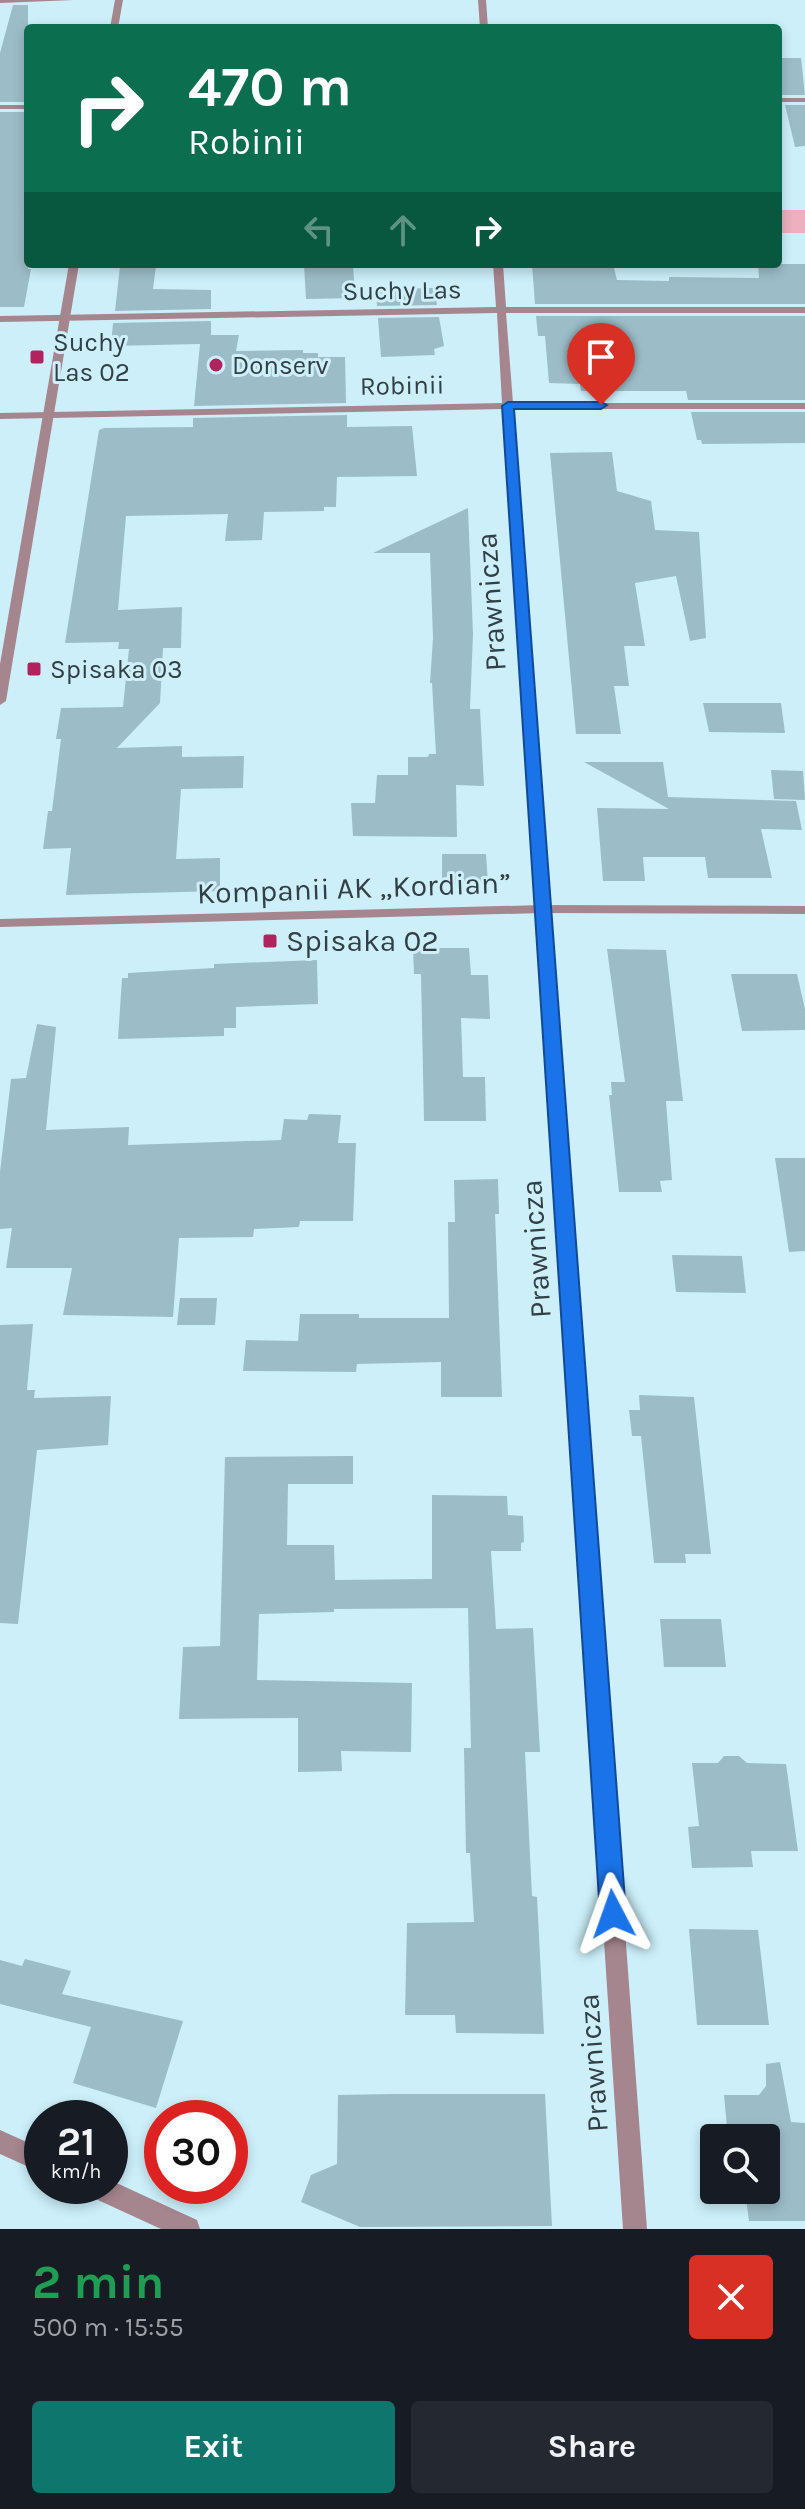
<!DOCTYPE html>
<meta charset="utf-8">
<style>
:root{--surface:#171b24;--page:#242831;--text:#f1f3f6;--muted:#9ea1a6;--accent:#0f766e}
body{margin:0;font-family:Karla,sans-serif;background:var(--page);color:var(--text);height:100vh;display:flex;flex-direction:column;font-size:30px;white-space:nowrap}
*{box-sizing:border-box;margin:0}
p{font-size:26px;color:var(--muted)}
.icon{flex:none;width:44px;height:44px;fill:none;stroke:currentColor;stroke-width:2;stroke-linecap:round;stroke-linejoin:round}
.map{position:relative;height:2229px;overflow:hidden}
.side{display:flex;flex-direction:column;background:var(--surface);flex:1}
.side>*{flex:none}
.top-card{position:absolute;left:24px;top:24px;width:758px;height:244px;border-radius:8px;box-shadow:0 4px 12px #0003;background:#0b6e4f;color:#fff;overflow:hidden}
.buttons{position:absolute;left:700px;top:2124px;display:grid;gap:16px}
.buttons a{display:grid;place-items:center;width:80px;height:80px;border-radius:8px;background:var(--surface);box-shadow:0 4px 12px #0003;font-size:40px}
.speed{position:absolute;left:24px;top:2100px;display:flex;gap:16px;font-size:40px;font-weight:700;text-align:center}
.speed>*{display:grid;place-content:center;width:104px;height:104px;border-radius:50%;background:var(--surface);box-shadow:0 4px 12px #0003;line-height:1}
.speed small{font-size:20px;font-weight:400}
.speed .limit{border:12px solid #d22;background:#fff;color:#111}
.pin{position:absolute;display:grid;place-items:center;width:68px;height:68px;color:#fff;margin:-82px -34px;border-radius:50% 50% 50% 0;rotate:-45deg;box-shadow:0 0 8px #0007}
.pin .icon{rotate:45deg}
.me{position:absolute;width:88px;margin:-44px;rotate:356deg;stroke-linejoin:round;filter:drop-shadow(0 0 6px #0008)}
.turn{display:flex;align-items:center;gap:28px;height:168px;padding:0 32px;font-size:36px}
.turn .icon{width:104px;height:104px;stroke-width:2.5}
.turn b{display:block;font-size:56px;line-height:68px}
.lanes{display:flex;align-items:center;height:76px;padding:0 32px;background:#0003;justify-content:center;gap:40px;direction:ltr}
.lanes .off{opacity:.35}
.round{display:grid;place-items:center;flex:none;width:84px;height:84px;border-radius:8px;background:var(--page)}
.overview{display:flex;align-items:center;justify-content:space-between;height:136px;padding:0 32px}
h1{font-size:48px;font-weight:700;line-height:60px;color:#1e9e55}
.button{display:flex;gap:16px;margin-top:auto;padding:16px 32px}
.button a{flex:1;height:92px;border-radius:8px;background:var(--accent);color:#fff;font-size:32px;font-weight:700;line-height:92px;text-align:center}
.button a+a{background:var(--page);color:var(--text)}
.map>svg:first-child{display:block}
.green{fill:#ecb0bf}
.building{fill:#9cbdc7}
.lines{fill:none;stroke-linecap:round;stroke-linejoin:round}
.path{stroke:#9cb8c0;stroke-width:3;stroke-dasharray:2 3;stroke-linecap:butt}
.minor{fill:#a6868e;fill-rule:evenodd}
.tertiary{fill:#a6868e;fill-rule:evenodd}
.route{fill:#1a73e8;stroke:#114b97;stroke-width:2}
.poi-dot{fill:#b0235c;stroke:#cceff9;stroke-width:3}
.labels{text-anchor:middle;stroke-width:6;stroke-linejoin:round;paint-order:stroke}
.far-street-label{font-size:26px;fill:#323f44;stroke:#cceff9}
.far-poi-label{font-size:26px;fill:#323f44;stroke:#cceff9;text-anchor:start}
.street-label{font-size:30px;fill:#323f44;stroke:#cceff9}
.poi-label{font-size:30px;fill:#323f44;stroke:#cceff9;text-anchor:start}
</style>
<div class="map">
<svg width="805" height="2229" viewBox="0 0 805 2229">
<rect width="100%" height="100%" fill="#cceff9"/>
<rect class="green" x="778" y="210" width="27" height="23"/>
<g class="building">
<path d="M13 5H28V102H0V53Z"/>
<path d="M778 58H801L805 95H782Z"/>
<path d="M785 105H805V146L795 147Z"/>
<path d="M0 112H28V269H31L24 307H0Z"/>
<path d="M125 264 156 266 153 289 211 290V309L115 311 120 266Z"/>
<path d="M532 264H613L617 280 669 281V277L759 278 758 264H805V304H535Z"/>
<path d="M304 265H353L355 298 306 299Z"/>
<path d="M434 288 437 305 377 306 376 289Z"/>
<path d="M536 316H805V400H688L686 391H581L580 384 549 383 545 336H538Z"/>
<path d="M439 317 444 346 434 349 435 355 381 357 378 318Z"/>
<path d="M211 321V335H239L236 351 303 350V353H318V357H345L346 403 194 406 200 344 111 346 113 323Z"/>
<path d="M691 412H805V443L702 444 701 440H697Z"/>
<path d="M347 415V427L412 426 417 476 337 477 336 507H324V511L264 512 262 540 225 541 228 514 126 516 118 610 182 607 181 648H163L160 703 117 748 182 746V757L244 756 243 788 181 789 176 859 220 858V891L66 895 71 848 43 849 48 811H52L61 739H56L61 708 123 707 129 649H118L119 642 65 643 99 430 104 428 193 427V418Z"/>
<path d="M612 452 617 491 651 501 655 530 699 532 706 638 690 641 676 576 635 583 645 646H624L629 686H614L621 734H576L550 453Z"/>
<path d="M468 508 473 634 470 709H480L484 786 456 785 457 837 353 836 351 803H375L377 775H408V757H428L429 754H436L432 683H430L433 638 430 553H373Z"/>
<path d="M703 703H781L785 733 709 732Z"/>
<path d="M584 762H663L668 797 796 801 802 830 761 829 772 878H708L705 857H643L645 881H603L597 808 669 809Z"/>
<path d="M771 770 803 771 805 800 774 799Z"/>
<path d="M442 854H486L488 884H442Z"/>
<path d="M413 948H469L471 975H488L490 1019 461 1018 463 1077H485L486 1121H424L421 974H414Z"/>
<path d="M607 949 666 950 683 1101H666L672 1180 660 1181 662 1192H619L609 1095H612L611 1082H625Z"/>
<path d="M317 960 318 1004 236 1007V1028H224V1036L118 1039 122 978H128V973L214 968V964Z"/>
<path d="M731 974H797L805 1009V1030L742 1031Z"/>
<path d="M37 1024 56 1027 46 1130 129 1127 128 1145 281 1140 284 1119 307 1120 309 1114 341 1115 338 1143H356L353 1221H300L299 1227 254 1229 253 1237 179 1238 173 1317 63 1315 72 1268H6L12 1228 0 1229V1172L11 1079 26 1078Z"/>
<path d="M775 1158H805V1251L789 1252Z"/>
<path d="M498 1179 499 1214H495L502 1397H441V1362L357 1364 356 1372 243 1371 246 1340 298 1341 300 1314H359V1318H449L448 1222H455L454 1180Z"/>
<path d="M672 1255 742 1256 746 1293 676 1292Z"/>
<path d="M180 1298H217L215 1325H177Z"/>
<path d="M33 1324 27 1390H35L34 1398 111 1396 108 1445 37 1450 18 1624 0 1623V1325Z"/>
<path d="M639 1395 694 1397 711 1554H685L686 1563H654L641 1436H632L629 1410H640Z"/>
<path d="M353 1456V1484H288L287 1545H334L335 1580 432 1579V1495L507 1496 508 1515 523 1516 524 1542 521 1543V1551H491L496 1629 533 1628 540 1752H525L532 1896 537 1897 544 2034 456 2033 455 2015H405L407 1923 474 1922 470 1853H466L464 1748H471L468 1608 334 1609V1612L259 1614 257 1680 412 1683 411 1752 341 1751 342 1771 298 1772V1718L179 1719 183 1647 220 1646 225 1457Z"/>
<path d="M660 1619H721L726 1667H664Z"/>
<path d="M724 1756H739L747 1763 786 1764 798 1851H751L753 1867 692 1868 688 1827 699 1826 692 1763H718Z"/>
<path d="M689 1929 758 1930 769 2025H697Z"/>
<path d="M25 1959 71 1971 62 1994 183 2021 156 2108 73 2083 91 2027 0 2004V1960L22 1966Z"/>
<path d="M780 2062 791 2122 805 2123V2221H749L745 2190H766V2138H728L724 2095H759L766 2086V2064Z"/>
<path d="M392 2094H545L552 2226 360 2227 301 2202 311 2175 337 2164 338 2095Z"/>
</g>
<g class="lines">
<path class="path" d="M20 213H28"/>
<g class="minor">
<path d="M0 0H74L0 3Z"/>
<path d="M478 0H486L488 28H480Z"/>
<rect x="778" y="98" width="27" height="4"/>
<rect x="0" y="105" width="28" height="4"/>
<path d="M493 264H503L506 307H805V313H506L513 403H805V409H513L647 2229H623L503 409 0 419V413L502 403 497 313 0 322V316L496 307Z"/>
<path d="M0 2130 42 2149V2173L0 2154Z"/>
<path d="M110 2180 197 2220 200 2229H161L87 2195 84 2186H110Z"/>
</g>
<g class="tertiary">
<path d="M115 0H123L118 28H110Z"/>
<path d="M69 264H79L6 701 0 705V664Z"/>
<path d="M542 905 805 906V914L542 913 0 927V919Z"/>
</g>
</g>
<path class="route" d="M508 402H601L607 405 601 409H514L626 1914 622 1922 613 1926 604 1922 600 1914 502 406Z"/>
<g class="poi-dot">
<rect x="29" y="349" width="16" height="16" rx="4"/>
<circle cx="216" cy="365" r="8"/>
<rect x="26" y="661" width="16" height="16" rx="4"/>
<rect x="262" y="933" width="16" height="16" rx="4"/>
</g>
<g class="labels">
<g class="far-street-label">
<text transform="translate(402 290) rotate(-1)" y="9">Suchy Las</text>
<text transform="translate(402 385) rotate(-1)" y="9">Robinii</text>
</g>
<g class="far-poi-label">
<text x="53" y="351">Suchy<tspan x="53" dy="30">Las 02</tspan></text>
<text x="232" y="374">Donserv</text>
<text x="50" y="678">Spisaka 03</text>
</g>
<g class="street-label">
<text transform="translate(491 602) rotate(-94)" y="10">Prawnicza</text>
<text transform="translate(354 888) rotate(-2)" y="10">Kompanii AK „Kordian”</text>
<text transform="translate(536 1249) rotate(-94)" y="10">Prawnicza</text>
<text transform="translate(593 2063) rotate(-94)" y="10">Prawnicza</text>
</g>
<g class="poi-label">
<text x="286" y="951">Spisaka 02</text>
</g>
</g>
</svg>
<div class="buttons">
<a><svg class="icon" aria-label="search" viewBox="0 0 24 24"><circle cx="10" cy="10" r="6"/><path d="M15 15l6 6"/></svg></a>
</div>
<div class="speed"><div>21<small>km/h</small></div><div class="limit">30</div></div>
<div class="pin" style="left:601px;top:405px;background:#d93025"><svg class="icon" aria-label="arrive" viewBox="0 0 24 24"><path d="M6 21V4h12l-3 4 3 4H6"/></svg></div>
<svg class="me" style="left:613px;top:1914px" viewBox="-20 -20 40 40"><path d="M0-17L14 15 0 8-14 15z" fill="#1a73e8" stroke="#fff" stroke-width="4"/></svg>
<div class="top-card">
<div class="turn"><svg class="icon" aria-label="right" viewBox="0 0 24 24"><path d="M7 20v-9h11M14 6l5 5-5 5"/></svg><div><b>470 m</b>Robinii</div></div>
<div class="lanes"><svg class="icon off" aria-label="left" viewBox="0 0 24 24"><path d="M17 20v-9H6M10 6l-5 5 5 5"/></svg><svg class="icon off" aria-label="ahead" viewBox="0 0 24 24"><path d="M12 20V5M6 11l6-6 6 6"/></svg><svg class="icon" aria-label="right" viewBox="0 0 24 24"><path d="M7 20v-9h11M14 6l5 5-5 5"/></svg></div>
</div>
</div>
<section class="side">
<div class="overview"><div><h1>2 min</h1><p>500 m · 15:55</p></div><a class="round" style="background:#d93025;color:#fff"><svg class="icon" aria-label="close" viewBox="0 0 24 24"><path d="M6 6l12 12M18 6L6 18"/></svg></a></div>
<div class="button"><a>Exit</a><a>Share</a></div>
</section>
